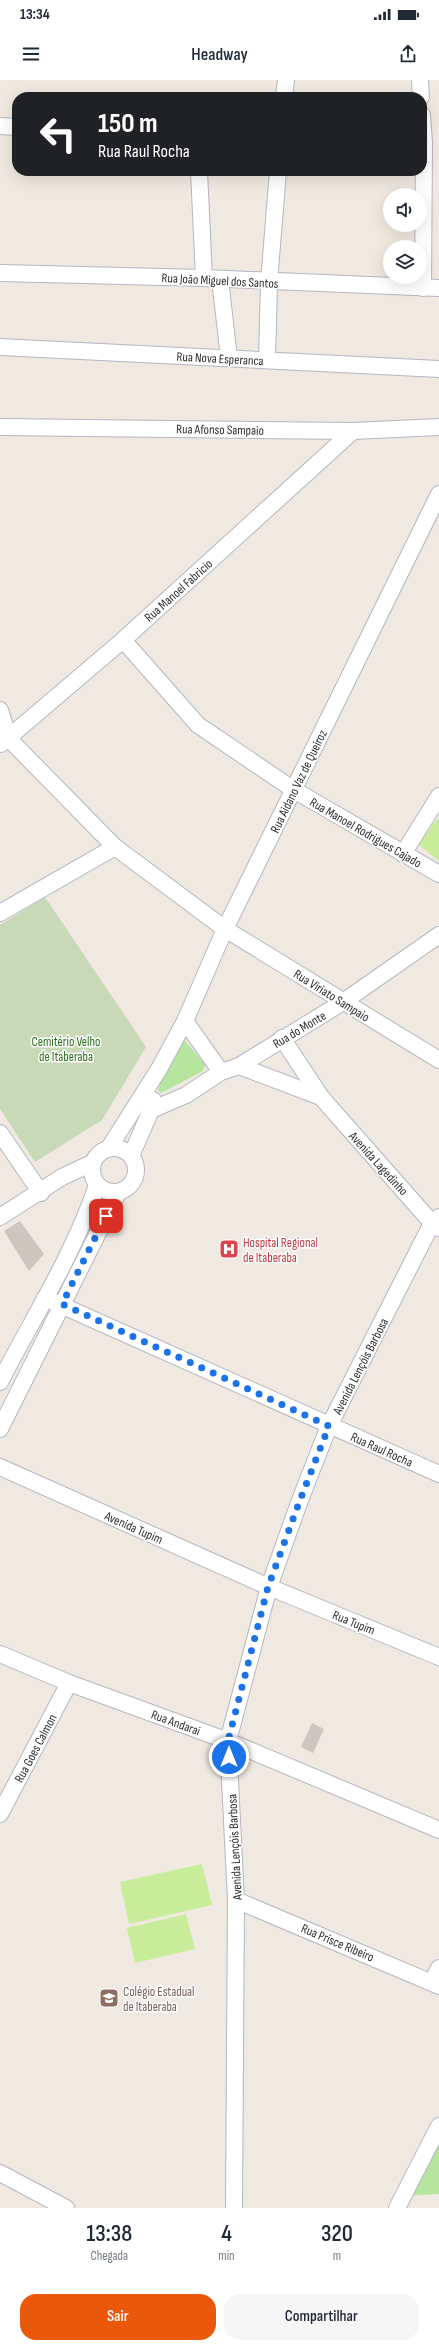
<!DOCTYPE html>
<html lang="pt">
<meta charset="utf-8">
<style>
:root{--surface:#fff;--page:#f6f6f7;--text:#1f2937;--muted:#747a83;--accent:#ea580c}
body{margin:0;font-family:"Sofia Sans Condensed",sans-serif;background:var(--page);color:var(--text);height:100vh;display:flex;flex-direction:column;font-size:15px;white-space:nowrap}
*{box-sizing:border-box;margin:0}
p{font-size:13px;color:var(--muted)}
.icon{flex:none;width:22px;height:22px;fill:none;stroke:currentColor;stroke-width:2;stroke-linecap:round;stroke-linejoin:round}
.map{position:relative;height:2128px;overflow:hidden}
.details{display:flex;flex-direction:column;background:var(--surface);flex:1}
.details>*{flex:none}
.guide{position:absolute;left:12px;top:12px;width:415px;height:84px;border-radius:16px;box-shadow:0 4px 16px #0002;background:#202124;color:#fff;overflow:hidden}
.fabs{position:absolute;left:383px;top:108px;display:grid;gap:8px}
.fabs a{display:grid;place-items:center;width:44px;height:44px;border-radius:50%;background:var(--surface);box-shadow:0 4px 16px #0002;font-size:20px}
.pin{position:absolute;display:grid;place-items:center;width:34px;height:34px;color:#fff;margin:-17px;border-radius:8px;box-shadow:0 2px 6px #0006}
.me{position:absolute;width:44px;margin:-22px;rotate:0deg;stroke-linejoin:round;filter:drop-shadow(0 0 3px #0008)}
.turn{display:flex;align-items:center;gap:14px;height:84px;padding:0 20px;font-size:18px}
.turn .icon{width:52px;height:52px;stroke-width:2.5}
.turn b{display:block;font-size:28px;line-height:34px}
.eta{display:flex;justify-content:space-evenly;align-items:center;height:68px;text-align:center}
.eta b{font-size:24px;font-weight:600;line-height:28px}
.button{display:flex;gap:8px;margin-top:auto;padding:8px 20px}
.button a{flex:1;height:46px;border-radius:16px;background:var(--accent);color:#fff;font-size:16px;font-weight:600;line-height:46px;text-align:center}
.button a+a{background:var(--page);color:var(--text)}
.status{display:flex;justify-content:space-between;align-items:center;height:28px;padding:0 20px;background:var(--surface);direction:ltr}
.status svg{height:11px;fill:currentColor}
header{display:flex;justify-content:space-between;align-items:center;height:52px;padding:0 20px;background:var(--surface);font-size:18px;font-weight:600}
.map>svg:first-child{display:block}
.green{fill:#b6e59e}
.cemetery{fill:#c8d9b8}
.pitch{fill:#c9ec9a}
.building{fill:#cbc7bf}
.lines{fill:none;stroke-linecap:round;stroke-linejoin:round}
.minor-casing{stroke:#b4b7c1;stroke-width:18}
.minor{stroke:#fff;stroke-width:16}
.route{stroke:#1a73e8;stroke-width:7;stroke-dasharray:0 12.6}
.labels{text-anchor:middle;stroke-width:3;stroke-linejoin:round;paint-order:stroke}
.street-label{font-size:13px;fill:#2e2e2e;stroke:#fff}
.park-label{font-size:13px;fill:#2c6e1b;stroke:#fff}
.health-label{font-size:13px;fill:#be3a42;stroke:#fff;text-anchor:start}
.education-label{font-size:13px;fill:#785e54;stroke:#fff;text-anchor:start}
</style>
<div class="status"><b>13:34</b><svg viewBox="0 0 49 12"><path d="M0 12V9h3v3zM5 12V6h3v6zM10 12V3h3v9zM15 12V0h3v12zM26 1h20v11H26zM47 4h2v5h-2z"/></svg></div>
<header><svg class="icon" aria-label="menu" viewBox="0 0 24 24"><path d="M4 6h16M4 12h16M4 18h16"/></svg>Headway<svg class="icon" aria-label="share" viewBox="0 0 24 24"><path d="M12 15V3M7 8l5-5 5 5M5 13v7h14v-7"/></svg></header>
<div class="map">
<svg width="439" height="2128" viewBox="0 0 439 2128">
<rect width="100%" height="100%" fill="#efe9e1"/>
<g class="green">
<path d="M182 957 205 985 203 991 161 1013 158 1010 176 958Z"/>
<path d="M439 2051V2114L400 2116Z"/>
</g>
<path class="cemetery" d="M45 817 146 967 102 1040 35 1082 0 1029V845Z"/>
<g class="pitch">
<path d="M439 737V781L418 764Z"/>
<path d="M202 1784 212 1825 129 1844 120 1802Z"/>
<path d="M186 1834 195 1869 135 1883 127 1848Z"/>
</g>
<g class="building">
<path d="M20 1141 44 1174 29 1191 4 1151Z"/>
<path d="M312 1643 324 1649 313 1673 301 1667Z"/>
</g>
<g class="lines">
<g class="minor-casing">
<g id="minor">
<path d="M420 0 421 17"/>
<path d="M284 17 286 0"/>
<path d="M422 35 424 63 423 208"/>
<path d="M0 46 17 47"/>
<path d="M199 91 204 198"/>
<path d="M0 193 204 198 439 208"/>
<path d="M220 199 229 278"/>
<path d="M0 267 439 289"/>
<path d="M267 280 269 202 278 91"/>
<path d="M0 347 353 351 439 347"/>
<path d="M123 560 198 645 294 710 439 794"/>
<path d="M0 630 9 659 115 767 225 849 439 980"/>
<path d="M1 664 123 560 353 351"/>
<path d="M403 774 439 716"/>
<path d="M0 833 115 767"/>
<path d="M185 941 221 992"/>
<path d="M282 958 321 1017 432 1143 439 1148"/>
<path d="M239 986 321 1017"/>
<path d="M151 1030 186 1015 221 992 239 986 343 922 439 855"/>
<path d="M0 1053 41 1113"/>
<circle cx="114" cy="1090" r="22"/>
<path d="M109 1068 159 989 185 941 225 849 439 414"/>
<path d="M131 1076 151 1030 153 1020"/>
<path d="M0 1137 62 1097 92 1083"/>
<path d="M45 1218 439 1394"/>
<path d="M0 1302C33 1238 74 1174 97 1105"/>
<path d="M0 1349 118 1113"/>
<path d="M0 1387 269 1507 439 1577"/>
<path d="M0 1574 69 1603 228 1661 439 1750"/>
<path d="M0 1734 69 1603"/>
<path d="M236 1820 439 1906"/>
<path d="M432 1902 439 1888"/>
<path d="M0 2093 66 2128"/>
<path d="M234 2128 236 1820 228 1661 269 1507 300 1420 329 1346 432 1143 439 1137"/>
<path d="M397 2128 439 2046"/>
</g>
</g>
<use href="#minor" class="minor"/>
</g>
<g class="lines">
<path class="route" d="M106 1136 62 1224 329 1346 300 1420 268 1507 228 1661 229 1677"/>
</g>
<defs>
<g id="hospital-square" transform="scale(1)"><rect x="-9" y="-9" width="18" height="18" rx="4" fill="#e0444e" stroke="#fff"/><path d="M-5-5h3v3.5h4V-5h3V5h-3V1.5h-4V5h-3Z" fill="#fff"/></g>
<g id="school-square" transform="scale(1)"><rect x="-9" y="-9" width="18" height="18" rx="4" fill="#8d6e63" stroke="#fff"/><path d="M0-5L7-2L0 1L-7-2ZM-4 1L0 2.5L4 1V4Q0 6-4 4Z" fill="#fff"/></g>
</defs>
<g fill-rule="evenodd">
<use href="#hospital-square" x="229" y="1169"/>
<use href="#school-square" x="109" y="1918"/>
</g>
<g class="labels">
<g class="street-label">
<text transform="translate(220 200) rotate(3)" y="5">Rua João Miguel dos Santos</text>
<text transform="translate(220 278) rotate(3)" y="5">Rua Nova Esperanca</text>
<text transform="translate(220 349) rotate(1)" y="5">Rua Afonso Sampaio</text>
<text transform="translate(178 510) rotate(-42)" y="5">Rua Manoel Fabricio</text>
<text transform="translate(298 701) rotate(-64)" y="5">Rua Aidano Vaz de Queiroz</text>
<text transform="translate(366 752) rotate(30)" y="5">Rua Manoel Rodrigues Cajado</text>
<text transform="translate(332 915) rotate(32)" y="5">Rua Viriato Sampaio</text>
<text transform="translate(299 949) rotate(-31)" y="5">Rua do Monte</text>
<text transform="translate(379 1083) rotate(48)" y="5">Avenida Lagedinho</text>
<text transform="translate(360 1286) rotate(-63)" y="5">Avenida Lençóis Barbosa</text>
<text transform="translate(382 1369) rotate(24)" y="5">Rua Raul Rocha</text>
<text transform="translate(134 1447) rotate(24)" y="5">Avenida Tupim</text>
<text transform="translate(354 1542) rotate(22)" y="5">Rua Tupim</text>
<text transform="translate(176 1642) rotate(20)" y="5">Rua Andarai</text>
<text transform="translate(35 1668) rotate(-62)" y="5">Rua Goes Calmon</text>
<text transform="translate(234 1767) rotate(-93)" y="5">Avenida Lençóis Barbosa</text>
<text transform="translate(338 1862) rotate(23)" y="5">Rua Prisce Ribeiro</text>
</g>
<g class="park-label">
<text x="66" y="966">Cemitério Velho<tspan x="66" dy="15">de Itaberaba</tspan></text>
</g>
<g class="health-label">
<text x="243" y="1167">Hospital Regional<tspan x="243" dy="15">de Itaberaba</tspan></text>
</g>
<g class="education-label">
<text x="123" y="1916">Colégio Estadual<tspan x="123" dy="15">de Itaberaba</tspan></text>
</g>
</g>
</svg>
<div class="fabs">
<a><svg class="icon" aria-label="sound" viewBox="0 0 24 24"><path d="M4 9h4l5-4v14l-5-4H4zM17 9q2 3 0 6"/></svg></a>
<a><svg class="icon" aria-label="layers" viewBox="0 0 24 24"><path d="M12 4l9 5-9 5-9-5zM3 14l9 5 9-5"/></svg></a>
</div>
<div class="pin" style="left:106px;top:1136px;background:#d93025"><svg class="icon" aria-label="arrive" viewBox="0 0 24 24"><path d="M6 21V4h12l-3 4 3 4H6"/></svg></div>
<svg class="me" style="left:229px;top:1677px" viewBox="-20 -20 40 40"><circle r="17" fill="#1a73e8" stroke="#fff" stroke-width="3"/><path d="M0-11L8 9 0 5-8 9z" fill="#fff"/></svg>
<div class="guide">
<div class="turn"><svg class="icon" aria-label="left" viewBox="0 0 24 24"><path d="M17 20v-9H6M10 6l-5 5 5 5"/></svg><div><b>150 m</b>Rua Raul Rocha</div></div>
</div>
</div>
<section class="details">
<div class="eta">
<div><b>13:38</b><p>Chegada</p></div>
<div><b>4</b><p>min</p></div>
<div><b>320</b><p>m</p></div>
</div>
<div class="button"><a>Sair</a><a>Compartilhar</a></div>
</section>
